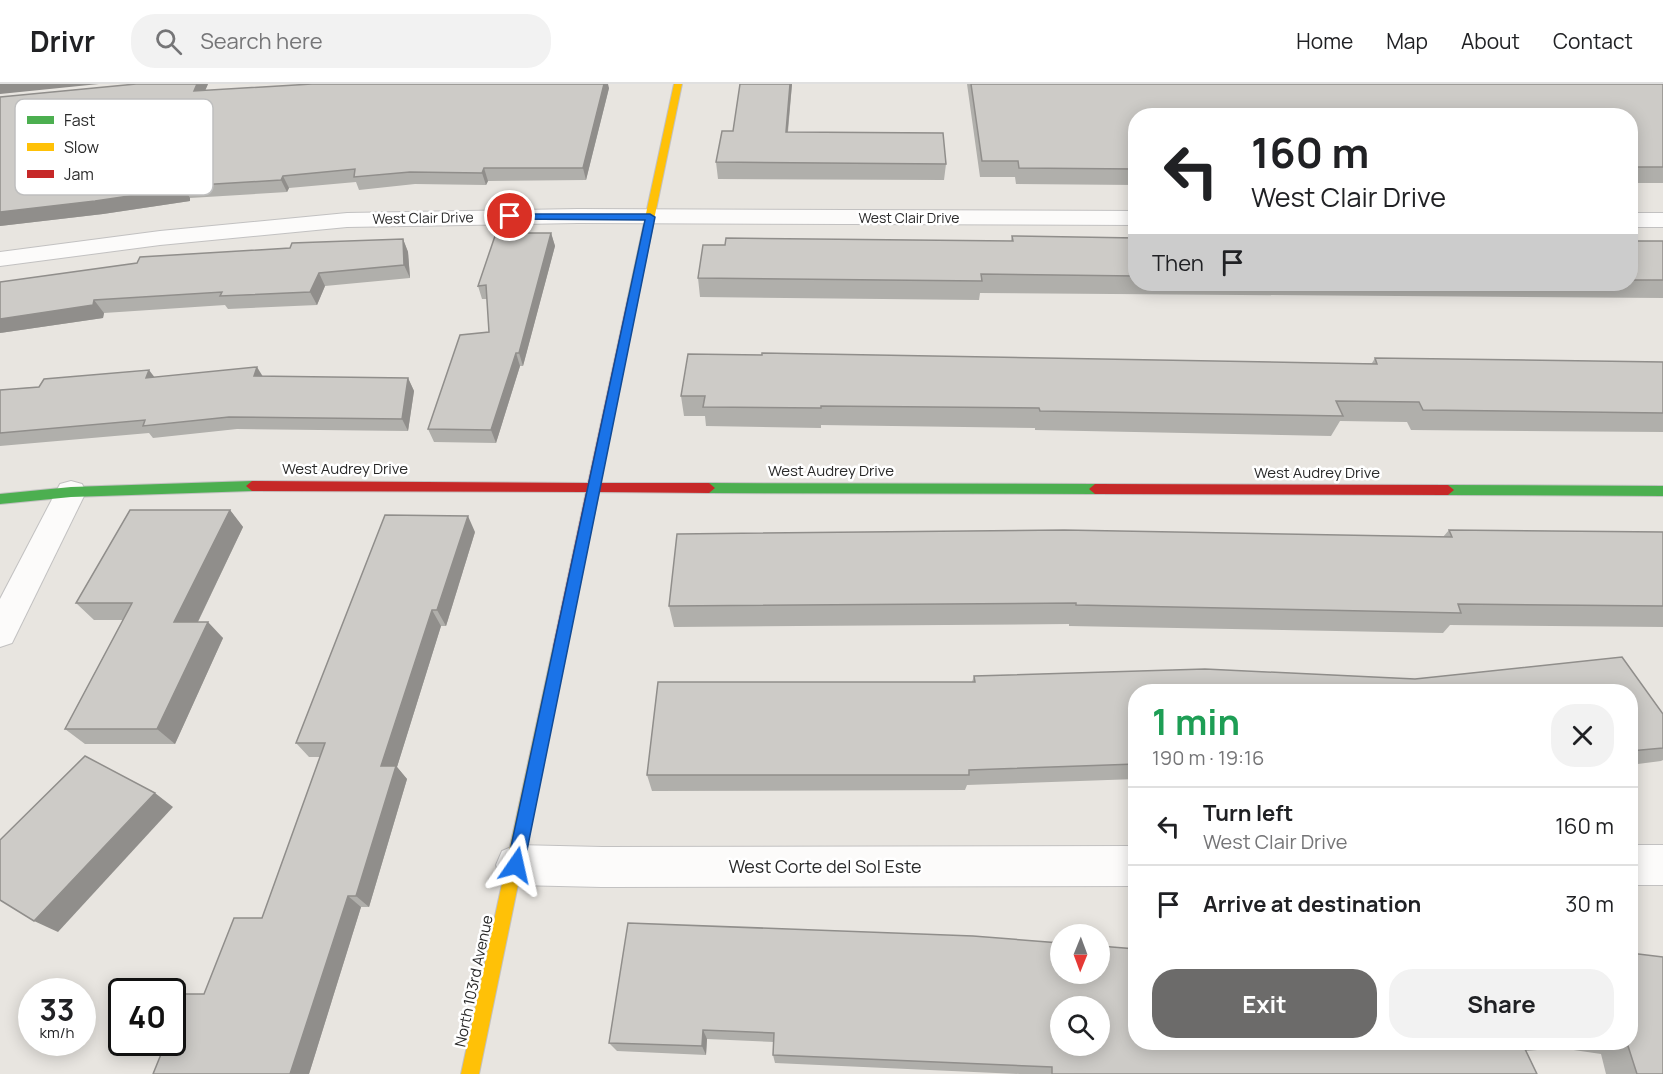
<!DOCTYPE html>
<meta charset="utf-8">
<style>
:root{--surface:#fff;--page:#f2f2f2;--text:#202124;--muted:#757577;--line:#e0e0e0;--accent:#6c6b6a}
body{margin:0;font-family:Manrope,sans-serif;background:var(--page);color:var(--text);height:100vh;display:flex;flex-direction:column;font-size:22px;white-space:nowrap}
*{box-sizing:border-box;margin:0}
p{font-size:20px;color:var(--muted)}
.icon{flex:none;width:33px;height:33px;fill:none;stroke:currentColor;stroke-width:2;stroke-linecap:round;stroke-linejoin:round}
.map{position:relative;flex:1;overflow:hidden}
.drawer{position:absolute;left:1128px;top:600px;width:510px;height:366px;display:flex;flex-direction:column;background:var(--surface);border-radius:24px;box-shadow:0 3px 15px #0003}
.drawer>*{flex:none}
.banner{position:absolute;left:1128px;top:24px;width:510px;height:183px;border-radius:24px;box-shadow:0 3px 15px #0003;background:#fff;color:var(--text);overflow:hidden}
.needle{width:39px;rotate:181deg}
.fabs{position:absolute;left:1050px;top:840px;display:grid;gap:12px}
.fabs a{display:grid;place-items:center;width:60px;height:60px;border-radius:50%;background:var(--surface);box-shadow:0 3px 15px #0003;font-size:30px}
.speed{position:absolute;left:18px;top:894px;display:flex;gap:12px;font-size:30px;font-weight:700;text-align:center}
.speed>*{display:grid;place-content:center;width:78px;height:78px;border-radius:50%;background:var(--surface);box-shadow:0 3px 15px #0003;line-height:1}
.speed small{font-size:15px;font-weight:400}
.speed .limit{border:3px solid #111;border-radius:9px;background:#fff;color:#111}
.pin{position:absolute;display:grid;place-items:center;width:51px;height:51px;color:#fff;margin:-26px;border:3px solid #fff;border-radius:50%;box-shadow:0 2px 6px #0007}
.me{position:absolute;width:66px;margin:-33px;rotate:11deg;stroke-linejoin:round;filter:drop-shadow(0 0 4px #0008)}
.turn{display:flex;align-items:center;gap:21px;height:126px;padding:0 24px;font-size:27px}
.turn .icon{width:78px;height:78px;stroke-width:2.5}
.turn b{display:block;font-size:42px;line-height:51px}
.then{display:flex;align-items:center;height:57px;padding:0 24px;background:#0003;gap:12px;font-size:22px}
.round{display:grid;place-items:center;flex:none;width:63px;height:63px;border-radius:24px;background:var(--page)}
.summary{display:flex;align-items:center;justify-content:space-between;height:102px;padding:0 24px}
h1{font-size:36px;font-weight:700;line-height:45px;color:#1e9e55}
.button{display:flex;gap:12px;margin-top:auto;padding:12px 24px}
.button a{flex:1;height:69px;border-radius:24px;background:var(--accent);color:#fff;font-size:24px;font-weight:700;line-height:69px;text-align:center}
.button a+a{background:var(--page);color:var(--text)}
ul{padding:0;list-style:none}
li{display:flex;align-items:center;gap:18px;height:78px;padding:0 24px;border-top:2px solid var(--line)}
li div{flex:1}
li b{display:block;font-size:22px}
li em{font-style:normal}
header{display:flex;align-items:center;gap:36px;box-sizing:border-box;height:84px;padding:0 30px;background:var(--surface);border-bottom:2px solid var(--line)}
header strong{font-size:28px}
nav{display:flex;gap:33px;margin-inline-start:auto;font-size:21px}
.search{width:420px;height:54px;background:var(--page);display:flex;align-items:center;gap:15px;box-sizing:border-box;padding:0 21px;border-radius:24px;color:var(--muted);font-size:22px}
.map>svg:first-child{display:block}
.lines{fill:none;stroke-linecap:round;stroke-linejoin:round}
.street-casing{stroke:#c2c1c1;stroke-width:2}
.fast-casing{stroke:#c2c1c1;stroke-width:2}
.slow-casing{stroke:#c2c1c1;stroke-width:2}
.jam-casing{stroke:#c2c1c1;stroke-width:2}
.street{fill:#fcfbfa;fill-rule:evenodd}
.fast{fill:#4caf50;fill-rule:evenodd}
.slow{fill:#ffc107;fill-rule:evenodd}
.jam{fill:#c62828;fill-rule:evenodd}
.wall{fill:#b0afab}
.shaded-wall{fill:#908e8b}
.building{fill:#cdcbc7;stroke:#908e8b;stroke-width:1.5;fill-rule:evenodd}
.route{fill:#1a73e8;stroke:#114b97;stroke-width:1.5}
.labels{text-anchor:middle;stroke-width:5;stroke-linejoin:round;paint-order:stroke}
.far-street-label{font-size:14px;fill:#2a2a2a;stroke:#fff}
.street-label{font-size:15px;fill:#2a2a2a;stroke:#fff}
.near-street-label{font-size:18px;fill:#2a2a2a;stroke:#fff}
.key{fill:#fff;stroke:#bfbfbf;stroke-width:1.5}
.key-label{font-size:16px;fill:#2a2a2a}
</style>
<header>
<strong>Drivr</strong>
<div class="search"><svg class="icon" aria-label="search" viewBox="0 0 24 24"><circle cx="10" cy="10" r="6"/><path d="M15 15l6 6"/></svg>Search here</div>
<nav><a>Home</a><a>Map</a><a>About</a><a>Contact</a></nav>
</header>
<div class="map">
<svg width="1663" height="990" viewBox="0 0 1663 990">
<rect width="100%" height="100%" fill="#e8e5e0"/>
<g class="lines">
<g class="street-casing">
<g id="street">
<path d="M578 125 1136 127V141L578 139 347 143 160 161 0 182V168L160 147 347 129Z"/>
<rect x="1630" y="129" width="33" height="14"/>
<path d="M71 397 82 400 86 408 12 559 0 563V515L60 400Z"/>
<path d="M516 761 602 763 1136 762V802L602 803 516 801 502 795 496 781 502 767Z"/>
<rect x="1630" y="761" width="33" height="40"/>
</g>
</g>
<g class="fast-casing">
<g id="fast">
<path d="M252 397 258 402 252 407 71 413 0 420V410L71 403Z"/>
<path d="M709 399 1095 400 1101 405 1095 410 709 409 703 404Z"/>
<path d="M1448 401 1663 402V412L1448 411 1442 406Z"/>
</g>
</g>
<g class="slow-casing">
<g id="slow">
<path d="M674 0H682L638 213 633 216 628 213Z"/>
<path d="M560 557 565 559 567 563 479 990H461L553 563 555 559Z"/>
</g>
</g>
<g class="jam-casing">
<g id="jam">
<path d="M633 210 638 213 600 399H709L715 404 709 409 599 408 565 567 560 569 555 567 553 563 586 408 252 407 246 402 252 397 588 399 628 213Z"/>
<path d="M1095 400 1448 401 1454 406 1448 411 1095 410 1089 405Z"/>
</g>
</g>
<use href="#street" class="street"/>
<use href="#fast" class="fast"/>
<use href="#slow" class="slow"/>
<use href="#jam" class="jam"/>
</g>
<g class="wall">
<path d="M136 0H208L205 6 609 4 586 96 488 97 486 101 415 100 359 106 356 98 289 104 287 108 190 114V117L103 130 0 142V13Z"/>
<path d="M740 0H792L788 48 946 80 944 96 718 95 716 78 733 47Z"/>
<path d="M967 0H1663V99H1630V32H1136V101L1016 100 1015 93H980Z"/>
<path d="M551 149 555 162 523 282H520L496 359 434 358 428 345 489 248 487 215H482L478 202Z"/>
<path d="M1012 152 1136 154V200H1630V157H1663V214L980 209 979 216 700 213 698 194 725 161 1011 157Z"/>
<path d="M403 155 408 168 410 194 325 202 317 221 228 225 225 221 104 229 103 234 0 249 137 179 290 164Z"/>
<path d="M1375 274 1663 278V348L1411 346 1407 338 1340 337 1331 352 1035 346V344L821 341V344L706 342 705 332H684L681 312 1372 279Z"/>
<path d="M155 293H263L408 294 414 307 408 347 237 345 153 354 149 349 0 362V306Z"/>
<path d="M230 426 243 443 198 538 223 554 175 660H85L65 645 123 536H94L76 519Z"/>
<path d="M1449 446 1663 448V543L1450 541 1443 549 1069 542V540L674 543 669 522 1443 453Z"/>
<path d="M475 448 446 542H441L397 683 407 695 369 823H361L309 990H153L204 910 262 834 320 673H309L296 659Z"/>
<path d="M1622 573 1663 630V676L1661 677 1630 681V608H1136V695L967 701 965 706 652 707 647 691 658 598H972L974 592 1205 585 1415 595Z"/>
<path d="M1136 865V958H1630L1663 990H1606L1601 970 1560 964 1526 967 1537 990H1020L775 979 773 971 774 958 707 955 706 971 617 967 609 959Z"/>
</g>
<g class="shaded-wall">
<path d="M0 0H99L0 10Z"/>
<path d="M197 0H208L200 19 194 7Z"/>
<path d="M604 0H608L609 4 586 96 583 84Z"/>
<path d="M790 0H792L786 64V48Z"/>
<path d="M484 84 488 97 486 101 482 89Z"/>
<path d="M283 92 289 104 287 108 281 96Z"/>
<path d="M183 102 190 114V117L103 130 0 142V128Z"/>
<path d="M551 149 555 162 523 282 519 269Z"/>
<path d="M403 155 408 168 410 194 404 181Z"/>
<path d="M319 189 325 202 317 221 310 208Z"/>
<path d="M94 216 104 229 103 234 0 249V235Z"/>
<path d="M516 269 520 282 496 359 491 346Z"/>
<path d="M257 283 265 296 254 292Z"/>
<path d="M149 286 159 299 146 294Z"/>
<path d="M408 294 414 307 408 347 402 335Z"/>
<path d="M230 426 243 443 190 554 174 538Z"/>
<path d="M468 432 475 448 446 542 437 526Z"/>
<path d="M432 526 441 542 397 683 407 695 369 823 356 812 381 682Z"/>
<path d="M208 538 223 554 175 660 157 645Z"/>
<path d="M155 709 173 723 58 848 34 837Z"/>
<path d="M348 812 361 823 309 990H290Z"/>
<path d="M703 946 707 955 706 971 702 962Z"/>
</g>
<g class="building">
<path d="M136 0H197L194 7 312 0H604L583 84H484L482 89 410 88 354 93 355 85 283 92 281 96 183 102V104L95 117 0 128V13Z"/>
<path d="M740 0H790L786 48 943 49 946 80 716 78 722 47H733Z"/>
<path d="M971 0H1663V83H1630V32H1136V85L1019 84 1018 77H982Z"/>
<path d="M496 149H551L519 269H516L491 346 428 345 460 251 489 248 486 201 478 202Z"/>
<path d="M1012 152 1136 154V192L981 190 982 197 698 194 703 161H725L726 154 1013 157Z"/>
<path d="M403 155 404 181 319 189 310 208 220 212 222 208 94 216 93 221 0 235V198L137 179 140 173 290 164 292 159Z"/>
<rect x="1630" y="157" width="33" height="39"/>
<path d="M762 269 1377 280 1375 274 1663 278V329L1423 326 1419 318 1336 317 1343 332 1040 327 1039 324 821 322V324L703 323 705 312H681L688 270 762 271Z"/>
<path d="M257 283 254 292 408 294 402 335 229 333 143 342 145 336 0 349V306L39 303 44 295 149 286 146 294Z"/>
<path d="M130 426H230L174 538H208L157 645H65L132 519H76Z"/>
<path d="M385 431 468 432 437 526H432L381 682H396L356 812H348L290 990H153L166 958H172V942L185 910H204L234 834H262L325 659H296Z"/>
<path d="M1064 446 1452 453 1449 446 1663 448V522L1458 520 1461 529 1076 521V519L669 522 677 450Z"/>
<path d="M1622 573 1663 630V664L1630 667V608H1136V680L969 686V691H647L658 598H975L974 592 1205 585 1415 595Z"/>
<path d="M85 672 155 709 34 837 0 816V756Z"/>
<path d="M628 839 973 852 1060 859V890H1100V862L1136 865V958H1547L1523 961 1537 990H1052V983L773 971 774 949 703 946 702 962 609 959ZM1060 922H1100V962H1060Z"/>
<path d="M1630 869 1663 873V990H1637L1628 962 1608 958H1630Z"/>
</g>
<path class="route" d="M507 130H650L655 133 524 781 521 787 516 789 510 787 507 781 645 136 510 135 506 132Z"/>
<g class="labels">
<g class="far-street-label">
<text transform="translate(423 134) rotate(-1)" y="5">West Clair Drive</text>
<text x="909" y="139">West Clair Drive</text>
</g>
<g class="street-label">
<text x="345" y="390">West Audrey Drive</text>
<text x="831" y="392">West Audrey Drive</text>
<text x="1317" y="394">West Audrey Drive</text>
<text transform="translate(474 897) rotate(-78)" y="5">North 103rd Avenue</text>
</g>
<g class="near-street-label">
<text x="825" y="789">West Corte del Sol Este</text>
</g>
</g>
<rect x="15" y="15" width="198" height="96" rx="9" class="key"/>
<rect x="27" y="32" width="27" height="8" fill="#4caf50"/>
<rect x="27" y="59" width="27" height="8" fill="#ffc107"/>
<rect x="27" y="86" width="27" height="8" fill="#c62828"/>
<g class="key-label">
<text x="64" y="42">Fast</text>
<text x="64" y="69">Slow</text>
<text x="64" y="96">Jam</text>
</g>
</svg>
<div class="fabs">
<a><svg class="needle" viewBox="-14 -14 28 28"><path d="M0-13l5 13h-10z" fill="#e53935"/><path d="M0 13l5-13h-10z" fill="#757577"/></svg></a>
<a><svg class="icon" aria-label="search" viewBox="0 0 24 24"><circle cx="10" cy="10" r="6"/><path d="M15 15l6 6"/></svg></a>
</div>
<div class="speed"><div>33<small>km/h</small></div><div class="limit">40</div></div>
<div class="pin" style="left:510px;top:132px;background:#d93025"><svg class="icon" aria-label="arrive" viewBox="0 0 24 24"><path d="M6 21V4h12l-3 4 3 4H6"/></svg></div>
<svg class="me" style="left:516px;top:781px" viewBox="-20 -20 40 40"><path d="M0-17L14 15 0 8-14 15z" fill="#1a73e8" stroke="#fff" stroke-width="4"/></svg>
<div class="banner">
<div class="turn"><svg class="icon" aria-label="left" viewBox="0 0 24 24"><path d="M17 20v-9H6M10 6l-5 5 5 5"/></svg><div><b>160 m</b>West Clair Drive</div></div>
<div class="then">Then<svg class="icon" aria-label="arrive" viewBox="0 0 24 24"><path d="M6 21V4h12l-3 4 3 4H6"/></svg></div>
</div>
<section class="drawer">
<div class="summary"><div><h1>1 min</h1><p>190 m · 19:16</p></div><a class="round"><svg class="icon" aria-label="close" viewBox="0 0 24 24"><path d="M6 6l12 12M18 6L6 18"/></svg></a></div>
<ul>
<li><svg class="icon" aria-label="left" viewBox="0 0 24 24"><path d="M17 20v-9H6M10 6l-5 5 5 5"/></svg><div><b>Turn left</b><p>West Clair Drive</p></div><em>160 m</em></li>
<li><svg class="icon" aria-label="arrive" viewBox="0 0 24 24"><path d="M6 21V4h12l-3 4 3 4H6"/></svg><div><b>Arrive at destination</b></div><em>30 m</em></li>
</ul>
<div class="button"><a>Exit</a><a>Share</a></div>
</section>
</div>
